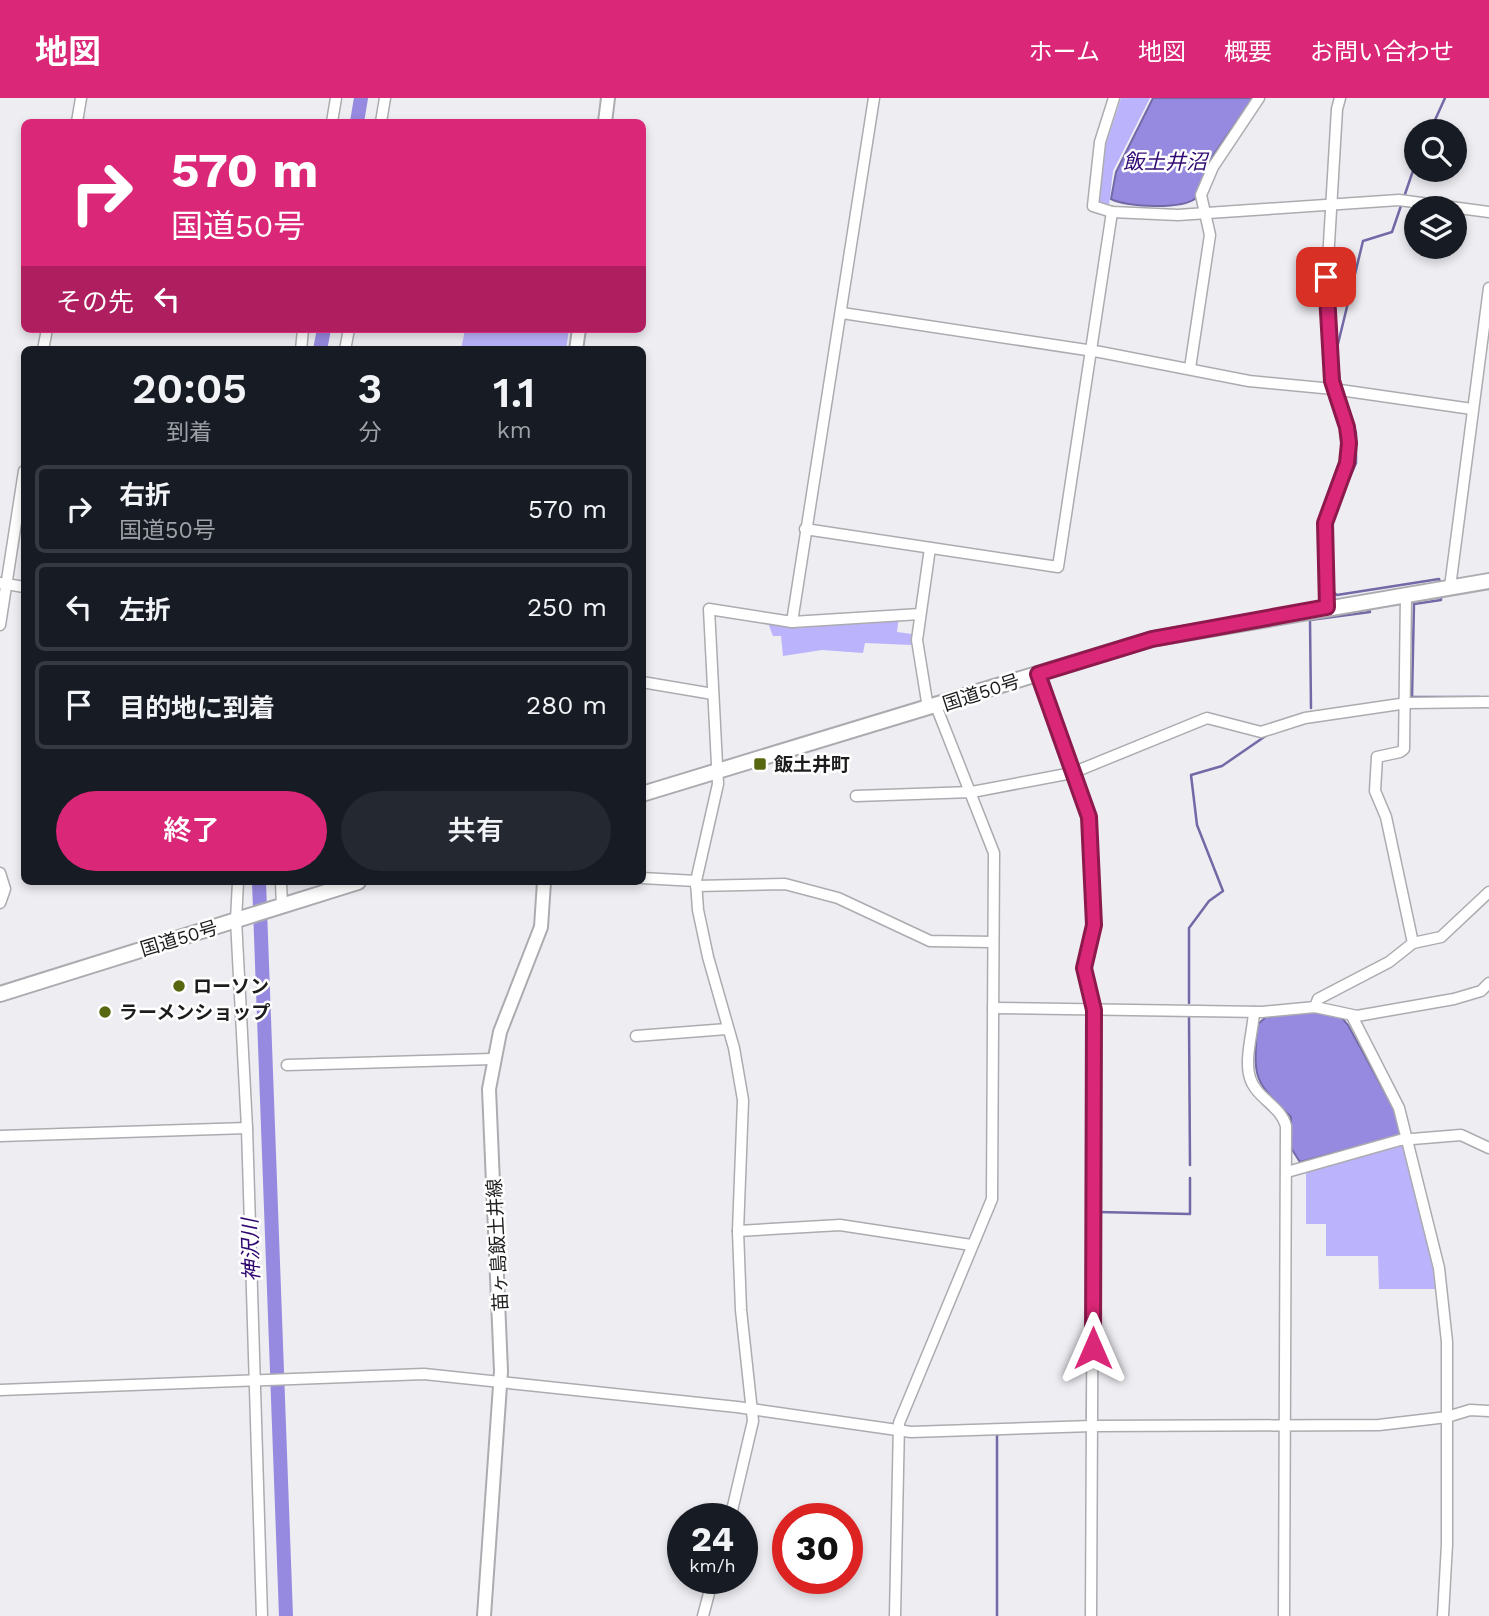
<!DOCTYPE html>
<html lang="ja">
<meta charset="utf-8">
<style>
:root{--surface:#171b24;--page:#242831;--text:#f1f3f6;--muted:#9ea1a6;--line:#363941;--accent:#db2777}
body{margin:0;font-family:"Work Sans","Noto Sans JP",sans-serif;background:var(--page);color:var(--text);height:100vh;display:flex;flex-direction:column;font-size:26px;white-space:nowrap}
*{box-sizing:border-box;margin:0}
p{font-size:23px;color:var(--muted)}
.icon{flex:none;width:38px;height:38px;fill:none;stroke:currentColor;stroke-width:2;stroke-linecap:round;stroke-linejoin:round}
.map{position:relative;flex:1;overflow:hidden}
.details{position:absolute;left:21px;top:248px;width:625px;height:539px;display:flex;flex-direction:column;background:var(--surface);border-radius:10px;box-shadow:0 4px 10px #0003}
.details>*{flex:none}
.banner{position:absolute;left:21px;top:21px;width:625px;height:214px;border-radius:10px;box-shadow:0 4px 10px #0003;background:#db2777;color:#fff;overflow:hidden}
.tools{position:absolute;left:1404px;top:21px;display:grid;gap:14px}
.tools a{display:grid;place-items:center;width:63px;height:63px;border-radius:50%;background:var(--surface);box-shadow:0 4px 10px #0003;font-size:35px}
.speed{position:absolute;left:667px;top:1405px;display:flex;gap:14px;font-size:35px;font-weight:700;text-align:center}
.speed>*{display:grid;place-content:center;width:91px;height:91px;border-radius:50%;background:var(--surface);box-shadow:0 4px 10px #0003;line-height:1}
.speed small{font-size:18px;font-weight:400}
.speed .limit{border:10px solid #d22;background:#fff;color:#111}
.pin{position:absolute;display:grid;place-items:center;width:60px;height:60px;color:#fff;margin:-30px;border-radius:14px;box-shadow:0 4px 10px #0006}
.me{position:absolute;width:77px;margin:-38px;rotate:0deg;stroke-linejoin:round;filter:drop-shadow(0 0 5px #0008)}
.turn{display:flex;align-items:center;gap:24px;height:147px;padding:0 35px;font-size:32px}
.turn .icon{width:91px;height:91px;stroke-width:2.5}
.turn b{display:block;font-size:49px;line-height:60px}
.then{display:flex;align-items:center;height:66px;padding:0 35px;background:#0003;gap:14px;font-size:26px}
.eta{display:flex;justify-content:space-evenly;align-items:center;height:119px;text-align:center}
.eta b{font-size:42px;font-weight:600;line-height:49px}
.cta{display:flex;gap:14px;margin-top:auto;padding:14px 35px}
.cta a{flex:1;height:80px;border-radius:42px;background:var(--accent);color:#fff;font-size:28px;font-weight:600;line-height:80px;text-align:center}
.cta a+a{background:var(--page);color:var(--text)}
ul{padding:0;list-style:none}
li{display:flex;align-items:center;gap:21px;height:88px;margin:0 14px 10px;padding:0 21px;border:4px solid var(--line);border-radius:10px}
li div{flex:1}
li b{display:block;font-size:26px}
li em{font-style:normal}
header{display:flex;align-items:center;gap:42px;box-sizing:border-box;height:98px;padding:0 35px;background:var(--accent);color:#fff}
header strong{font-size:33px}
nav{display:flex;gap:38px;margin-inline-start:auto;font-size:24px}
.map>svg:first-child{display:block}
.green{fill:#bbb3fc}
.water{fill:#968ae0;stroke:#7269a6;stroke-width:2}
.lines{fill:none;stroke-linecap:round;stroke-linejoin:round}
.stream{stroke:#7269a6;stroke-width:2.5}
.river{stroke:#968ae0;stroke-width:14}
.minor-casing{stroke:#acacb0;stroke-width:13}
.major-casing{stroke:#acacb0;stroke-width:16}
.highway-casing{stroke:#acacb0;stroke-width:18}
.minor{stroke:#fff;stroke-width:10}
.major{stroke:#fff;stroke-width:12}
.highway{stroke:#fff;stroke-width:14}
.route-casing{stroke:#8e194d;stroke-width:18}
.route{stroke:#db2777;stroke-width:12}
.poi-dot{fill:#566710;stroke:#fff;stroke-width:2.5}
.labels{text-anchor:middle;stroke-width:5;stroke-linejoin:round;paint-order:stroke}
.street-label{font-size:19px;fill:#1d1d1e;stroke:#fff}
.poi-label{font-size:19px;font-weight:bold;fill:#1d1d1e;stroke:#fff;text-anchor:start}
.water-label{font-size:21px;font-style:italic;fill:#2f0871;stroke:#fff}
</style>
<header>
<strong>地図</strong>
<nav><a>ホーム</a><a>地図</a><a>概要</a><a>お問い合わせ</a></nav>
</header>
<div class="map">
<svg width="1489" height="1518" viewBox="0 0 1489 1518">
<rect width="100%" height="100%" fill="#eeedf2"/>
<g class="green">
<path d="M1121 0H1150L1113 73 1109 108 1098 104 1105 49Z"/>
<path d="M465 231H569L566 252H461Z"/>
<path d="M899 519 897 534 912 536 911 547 865 545 863 555 822 552 783 558 781 538H773L768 525 795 528Z"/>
<path d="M1397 1047 1405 1048 1435 1160 1438 1191H1379L1378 1158H1326V1126H1306V1070Z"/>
</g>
<g class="water">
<path d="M1153 0H1253L1212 59 1196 100C1182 112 1126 109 1111 101L1116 74Z"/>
<path d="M1315 912 1342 920 1348 927 1395 1013 1401 1037 1300 1064 1291 1050V1019C1252 981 1254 981 1257 927L1266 919Z"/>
</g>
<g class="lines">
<g class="stream">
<path d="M1430 33 1445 0"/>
<path d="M1341 290 1336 254 1363 143 1392 134 1416 64"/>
<path d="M1343 297 1356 335V365L1332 420 1333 494 1337 497 1439 481 1440 484"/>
<path d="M1441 498V502L1414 506 1412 599H1479"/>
<path d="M1311 610 1310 522 1370 514 1369 510"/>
<path d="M1189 905V830L1209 803 1223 793 1197 727 1191 677 1222 668 1267 637"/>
<path d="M1189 920 1190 1067"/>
<path d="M1098 1114 1190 1116V1080"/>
<path d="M1087 1320 1088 1173"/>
<path d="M997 1518V1337L1001 1335"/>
</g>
<g class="river">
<path d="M357 24 361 0"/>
<path d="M320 252 324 231"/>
<path d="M259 784 286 1518"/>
</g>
<g class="minor-casing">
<g id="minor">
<path d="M1114 0 1100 44 1093 108 1112 114 1178 117 1399 102 1489 114"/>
<path d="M77 24 81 0"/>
<path d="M332 24 336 0"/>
<path d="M381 24 385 0"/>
<path d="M842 215 1100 254 1249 283 1333 291 1472 311"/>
<path d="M43 252 47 231"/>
<path d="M301 252 303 231"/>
<path d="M345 252 349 231"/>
<path d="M1190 270 1210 137 1201 97 1213 69 1259 0"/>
<path d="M805 431 1058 469 1112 114"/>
<path d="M0 485 24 489"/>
<path d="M1450 489 1489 190"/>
<path d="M1406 496 1404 651 1400 654 1377 659 1375 693 1386 719 1413 845"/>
<path d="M1327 509 1325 425 1347 365 1349 345 1347 329 1332 283 1326 196 1337 11 1340 0"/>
<path d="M792 524 920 516"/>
<path d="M0 527 24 373"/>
<path d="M1038 576 1089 719 1094 827 1084 870 1094 912 1091 1518"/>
<path d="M642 584 713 596"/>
<path d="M928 610 917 542 930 450"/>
<path d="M856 698 972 694 1072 675 1207 620 1261 634 1305 620 1407 605 1489 604"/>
<path d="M0 775 5 791 0 805"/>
<path d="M642 780 696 783"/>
<path d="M238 784 236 822 247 1030 262 1518"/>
<path d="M281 784 282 808"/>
<path d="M696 788 785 786 838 800 930 843 992 844"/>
<path d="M1315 909 1318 901 1389 864 1413 845 1441 839 1489 794"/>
<path d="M993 910 1262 914 1315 909 1357 918 1454 901 1481 893 1489 885"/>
<path d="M1254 914C1253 933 1244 962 1250 980 1256 1000 1281 1008 1286 1028L1284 1518"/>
<path d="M1352 918 1399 1010 1439 1170 1447 1244V1446L1443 1518"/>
<path d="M636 938 727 931"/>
<path d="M287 967 492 961"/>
<path d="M0 1038 247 1030"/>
<path d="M1287 1074 1400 1042 1461 1037 1489 1050"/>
<path d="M738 1133 840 1127 971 1147"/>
<path d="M0 1292 424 1276 737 1309 911 1334 1092 1328 1379 1327 1447 1319 1470 1312 1489 1313"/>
<path d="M730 1421 753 1323 741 1212 738 1133 743 1002 734 950 708 859 698 812 696 783 718 686 709 511 792 524 874 0"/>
<path d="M703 1518 713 1480"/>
<path d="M895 1518 899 1325 992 1101 994 755 936 608"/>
</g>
</g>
<g class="major-casing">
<g id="major">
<path d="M605 24 608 0"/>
<path d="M576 252 579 231"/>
<path d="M484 1518 501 1273 489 991 500 934 541 829 544 784"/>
</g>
</g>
<g class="highway-casing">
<g id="highway">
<path d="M642 696 1152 541 1489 483"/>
<path d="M0 896 358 784"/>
</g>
</g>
<use href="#minor" class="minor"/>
<use href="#major" class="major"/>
<use href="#highway" class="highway"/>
</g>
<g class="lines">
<g class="route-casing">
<path id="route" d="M1093 1250 1094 912 1084 870 1094 827 1089 719 1038 576 1152 541 1327 509 1325 425 1347 365 1349 345 1347 329 1332 283 1326 179"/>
</g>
<use href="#route" class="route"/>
</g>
<g class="poi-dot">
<rect x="753" y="659" width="14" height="14" rx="3.5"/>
<circle cx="179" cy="888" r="7"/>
<circle cx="105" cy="914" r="7"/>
</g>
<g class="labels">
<g class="street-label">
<text transform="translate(981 594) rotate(-18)" y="7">国道50号</text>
<text transform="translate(179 840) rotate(-17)" y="7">国道50号</text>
<text transform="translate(497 1147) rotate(-93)" y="7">苗ヶ島飯土井線</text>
</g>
<g class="poi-label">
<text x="774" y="673">飯土井町</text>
<text x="193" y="895">ローソン</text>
<text x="119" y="921">ラーメンショップ</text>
</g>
<g class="water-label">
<text x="1165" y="71">飯土井沼</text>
<text transform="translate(251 1152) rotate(-92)" y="7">神沢川</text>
</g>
</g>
</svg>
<div class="tools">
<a><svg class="icon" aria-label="search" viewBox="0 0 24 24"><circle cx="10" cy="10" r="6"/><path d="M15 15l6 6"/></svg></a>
<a><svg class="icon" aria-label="layers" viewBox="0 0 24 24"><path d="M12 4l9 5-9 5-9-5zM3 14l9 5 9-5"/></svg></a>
</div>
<div class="speed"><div>24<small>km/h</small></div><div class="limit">30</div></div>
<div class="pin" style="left:1326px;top:179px;background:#d93025"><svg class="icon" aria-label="arrive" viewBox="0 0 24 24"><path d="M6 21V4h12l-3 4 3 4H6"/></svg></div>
<svg class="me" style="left:1093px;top:1250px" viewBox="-20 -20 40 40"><path d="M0-17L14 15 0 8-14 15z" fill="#db2777" stroke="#fff" stroke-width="4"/></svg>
<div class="banner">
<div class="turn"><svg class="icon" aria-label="right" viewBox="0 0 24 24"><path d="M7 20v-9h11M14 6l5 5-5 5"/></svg><div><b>570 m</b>国道50号</div></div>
<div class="then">その先<svg class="icon" aria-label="left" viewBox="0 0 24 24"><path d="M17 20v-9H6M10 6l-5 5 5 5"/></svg></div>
</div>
<section class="details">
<div class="eta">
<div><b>20:05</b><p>到着</p></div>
<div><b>3</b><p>分</p></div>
<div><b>1.1</b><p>km</p></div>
</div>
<ul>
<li><svg class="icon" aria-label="right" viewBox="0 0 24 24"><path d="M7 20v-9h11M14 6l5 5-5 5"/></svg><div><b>右折</b><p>国道50号</p></div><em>570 m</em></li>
<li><svg class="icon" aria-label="left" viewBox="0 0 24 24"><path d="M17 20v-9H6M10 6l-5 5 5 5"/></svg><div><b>左折</b></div><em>250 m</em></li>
<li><svg class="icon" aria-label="arrive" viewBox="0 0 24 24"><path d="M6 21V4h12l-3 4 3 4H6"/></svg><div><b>目的地に到着</b></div><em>280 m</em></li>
</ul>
<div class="cta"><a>終了</a><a>共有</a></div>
</section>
</div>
